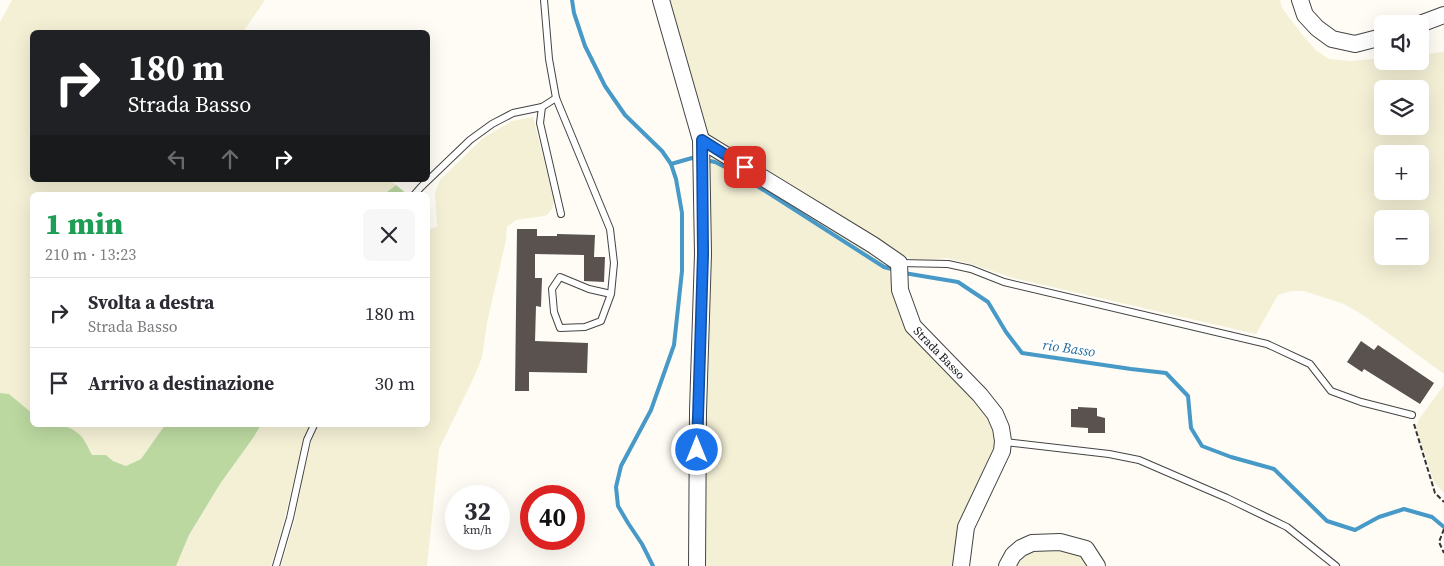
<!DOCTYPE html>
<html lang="it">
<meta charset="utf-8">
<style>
:root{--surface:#fff;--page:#f7f7f7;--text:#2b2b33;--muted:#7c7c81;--line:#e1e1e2}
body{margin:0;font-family:"Source Serif 4",serif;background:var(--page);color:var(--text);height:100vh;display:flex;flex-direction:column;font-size:19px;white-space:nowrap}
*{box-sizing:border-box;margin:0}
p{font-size:16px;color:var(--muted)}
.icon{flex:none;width:28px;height:28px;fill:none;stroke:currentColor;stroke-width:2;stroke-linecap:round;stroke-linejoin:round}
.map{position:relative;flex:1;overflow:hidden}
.sheet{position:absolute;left:30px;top:192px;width:400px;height:235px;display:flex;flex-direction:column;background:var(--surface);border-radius:8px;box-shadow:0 5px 20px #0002}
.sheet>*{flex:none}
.guide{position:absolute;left:30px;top:30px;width:400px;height:152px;border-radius:8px;box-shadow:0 5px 20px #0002;background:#202124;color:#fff;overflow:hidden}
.controls{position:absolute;left:1374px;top:15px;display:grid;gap:10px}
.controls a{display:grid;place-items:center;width:55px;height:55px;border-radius:8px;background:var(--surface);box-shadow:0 5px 20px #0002;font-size:25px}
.speed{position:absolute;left:445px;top:485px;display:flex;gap:10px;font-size:25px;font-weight:700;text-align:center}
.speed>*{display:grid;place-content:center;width:65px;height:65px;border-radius:50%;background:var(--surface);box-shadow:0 5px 20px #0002;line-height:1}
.speed small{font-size:12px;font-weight:400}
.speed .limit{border:8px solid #d22;background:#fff;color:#111}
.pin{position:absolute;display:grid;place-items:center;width:42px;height:42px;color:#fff;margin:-21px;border-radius:10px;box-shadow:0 2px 8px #0006}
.me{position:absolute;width:55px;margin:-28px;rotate:0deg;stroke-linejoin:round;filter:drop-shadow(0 0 4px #0008)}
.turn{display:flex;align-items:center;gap:18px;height:105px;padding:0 15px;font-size:22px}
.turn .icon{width:65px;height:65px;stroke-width:2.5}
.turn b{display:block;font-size:35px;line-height:42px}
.lanes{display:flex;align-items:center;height:48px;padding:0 15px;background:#0003;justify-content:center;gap:25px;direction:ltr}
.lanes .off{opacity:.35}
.round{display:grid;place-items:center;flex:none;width:52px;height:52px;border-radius:8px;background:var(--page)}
.headline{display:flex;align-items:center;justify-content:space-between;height:85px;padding:0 15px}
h1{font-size:30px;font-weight:800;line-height:38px;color:#1e9e55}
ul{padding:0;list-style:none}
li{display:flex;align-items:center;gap:15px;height:70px;padding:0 15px;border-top:1px solid var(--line)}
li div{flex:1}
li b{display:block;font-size:19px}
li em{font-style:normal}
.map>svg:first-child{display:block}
.farmland{fill:#f4f0d6;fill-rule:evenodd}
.forest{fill:#bbd8a0}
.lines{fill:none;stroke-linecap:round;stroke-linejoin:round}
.stream{stroke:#4799c7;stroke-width:4}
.building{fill:#59524e}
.service-casing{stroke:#444;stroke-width:8}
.tertiary-casing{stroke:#444;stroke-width:18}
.path{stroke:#333;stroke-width:2;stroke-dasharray:5 2.5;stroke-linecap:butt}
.service{stroke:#fff;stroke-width:6}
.tertiary{stroke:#fff;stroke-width:16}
.route-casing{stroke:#114b97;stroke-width:12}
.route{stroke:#1a73e8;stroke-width:9}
.labels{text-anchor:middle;stroke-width:5;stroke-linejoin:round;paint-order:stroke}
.street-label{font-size:12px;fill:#111;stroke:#fff}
.water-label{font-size:14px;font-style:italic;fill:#1f6b9e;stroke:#fff}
</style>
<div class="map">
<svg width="1444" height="566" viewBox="0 0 1444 566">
<rect width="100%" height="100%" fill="#fefcf5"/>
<g class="farmland">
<path d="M12 0H265L243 32H32V180H389L396 185 383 195H32V413L9 394 0 393V22Z"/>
<path d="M669 0H1280L1282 8 1304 37 1317 51 1329 59 1351 61 1382 58V61H1420V55L1444 52V374L1363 315 1344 304 1304 291H1291L1278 295 1256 334 1013 278 971 264 947 258 928 260 911 259 888 247 708 134ZM1382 89H1420V126H1382ZM1382 154H1420V191H1382ZM1382 219H1420V256H1382Z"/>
<path d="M533 117 554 200 552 209 547 215 544 216 516 220 507 227 506 240 487 323 482 357 475 375 439 449 427 566H281L295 519 303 474 313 436 319 425H428V230L437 226 435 193 440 180 483 138 512 121Z"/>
<path d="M711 154 884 261 888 269 898 296 986 408 998 445 956 566H704L709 160Z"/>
<path d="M1444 385V493L1434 482 1416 427 1419 419Z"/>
<path d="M63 425H165L141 459 126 466 113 461 106 455H92L80 435Z"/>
<path d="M261 425H311L304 438 283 525 271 566H176L189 535 220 484 253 438Z"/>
<path d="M1051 548 1079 551 1093 566H1011L1027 550Z"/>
</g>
<g class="forest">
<path d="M396 185 408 195H383Z"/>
<path d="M0 393 9 394 32 413V425C49 425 66 422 79 434 85 439 88 448 92 455H106L113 461 126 466 141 459 165 425H261L253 438 220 484 189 535 176 566H0Z"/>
</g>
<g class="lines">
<g class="stream">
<path d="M572 0 574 13 585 46 605 86 625 115 662 151 671 164 676 179 682 213V271L674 345 651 410 621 466 616 487 618 506 628 523 642 544 653 566"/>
<path d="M705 160 715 162 737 173 884 267 895 270"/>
<path d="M671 164 692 158 696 159"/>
<path d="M904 273 958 282 988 302 1006 332 1022 353 1131 369 1166 373 1188 396 1191 428 1202 446 1231 457 1274 469 1327 521 1355 530 1379 517 1404 509 1432 517 1444 527"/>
</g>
</g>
<g class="building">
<path d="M517 229H537V236H557V234L595 235 594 257H605L604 282 584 281V255L535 254V278H542L541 307 536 306 535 341 588 343 587 373 529 372V391H515Z"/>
<path d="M1361 341 1374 350 1378 345 1434 383 1420 404 1364 369 1362 372 1347 362Z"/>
<path d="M1078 407 1097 408V416L1105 418V433H1088V428L1071 427V409H1078Z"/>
</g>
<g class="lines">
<g class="service-casing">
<g id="service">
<path d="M544 0 549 59 556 98 610 229 614 263 611 294 601 321 585 327 560 328 554 312 552 289 560 277 589 289 611 294"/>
<path d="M542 107 540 123 561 214"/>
<path d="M414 195 421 187 470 140 492 124 513 113 542 107 556 98"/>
<path d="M900 263 948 264 971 269 1004 282 1267 344 1310 364 1331 391 1361 402 1412 415"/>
<path d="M1005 442 1109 454 1139 460 1227 498 1287 527 1336 566"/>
<path d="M276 566 290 518 307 440 314 425"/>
</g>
</g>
<g class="tertiary-casing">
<g id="tertiary">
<path d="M661 0 701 140 703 254 698 411 697 566"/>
<path d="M1300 0 1305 15 1317 28 1332 39 1355 44 1382 37"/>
<path d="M1420 24 1444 15"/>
<path id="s1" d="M701 140 873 245 899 263 900 290 913 326 980 395 995 414 1001 428 1003 441 1002 451 966 527 961 566"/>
<path d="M1007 566 1013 555 1021 548 1032 543 1060 542 1086 549 1097 566"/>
</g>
</g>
<g class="path">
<path d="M1414 424 1435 493 1444 502"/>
<path d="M1444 529 1439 542 1444 553"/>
</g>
<use href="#service" class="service"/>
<use href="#tertiary" class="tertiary"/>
</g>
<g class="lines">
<g class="route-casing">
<path id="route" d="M697 450 703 254 702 140 745 167"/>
</g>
<use href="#route" class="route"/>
</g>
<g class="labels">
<g class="street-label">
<text dy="4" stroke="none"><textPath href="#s1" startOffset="336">Strada Basso</textPath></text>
</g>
<g class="water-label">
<text transform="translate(1069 348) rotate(8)" y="5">rio Basso</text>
</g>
</g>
</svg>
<div class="controls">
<a><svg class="icon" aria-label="sound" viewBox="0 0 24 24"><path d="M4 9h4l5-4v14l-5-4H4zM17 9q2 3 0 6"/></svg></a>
<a><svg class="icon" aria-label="layers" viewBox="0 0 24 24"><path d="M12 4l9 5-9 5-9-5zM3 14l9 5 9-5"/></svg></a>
<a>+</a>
<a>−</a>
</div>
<div class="speed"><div>32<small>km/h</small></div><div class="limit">40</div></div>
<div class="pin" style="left:745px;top:167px;background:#d93025"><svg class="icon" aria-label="arrive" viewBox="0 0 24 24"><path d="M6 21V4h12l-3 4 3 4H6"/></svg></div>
<svg class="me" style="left:697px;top:450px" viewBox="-20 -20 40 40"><circle r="17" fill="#1a73e8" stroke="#fff" stroke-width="3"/><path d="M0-11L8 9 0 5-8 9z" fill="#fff"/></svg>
<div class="guide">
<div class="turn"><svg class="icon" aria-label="right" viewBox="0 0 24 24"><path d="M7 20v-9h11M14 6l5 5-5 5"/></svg><div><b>180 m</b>Strada Basso</div></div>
<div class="lanes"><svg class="icon off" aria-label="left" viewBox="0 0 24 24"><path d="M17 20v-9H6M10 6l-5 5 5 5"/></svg><svg class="icon off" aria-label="ahead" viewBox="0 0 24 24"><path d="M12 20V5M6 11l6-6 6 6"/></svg><svg class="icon" aria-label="right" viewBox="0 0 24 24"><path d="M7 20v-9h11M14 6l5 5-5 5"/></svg></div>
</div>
<section class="sheet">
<div class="headline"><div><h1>1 min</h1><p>210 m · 13:23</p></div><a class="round"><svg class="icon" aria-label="close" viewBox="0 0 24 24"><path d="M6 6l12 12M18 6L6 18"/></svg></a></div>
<ul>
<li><svg class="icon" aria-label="right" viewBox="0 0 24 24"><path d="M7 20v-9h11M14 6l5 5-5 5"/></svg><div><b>Svolta a destra</b><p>Strada Basso</p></div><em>180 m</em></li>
<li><svg class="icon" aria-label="arrive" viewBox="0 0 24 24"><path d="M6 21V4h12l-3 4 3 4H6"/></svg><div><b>Arrivo a destinazione</b></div><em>30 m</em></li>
</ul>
</section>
</div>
